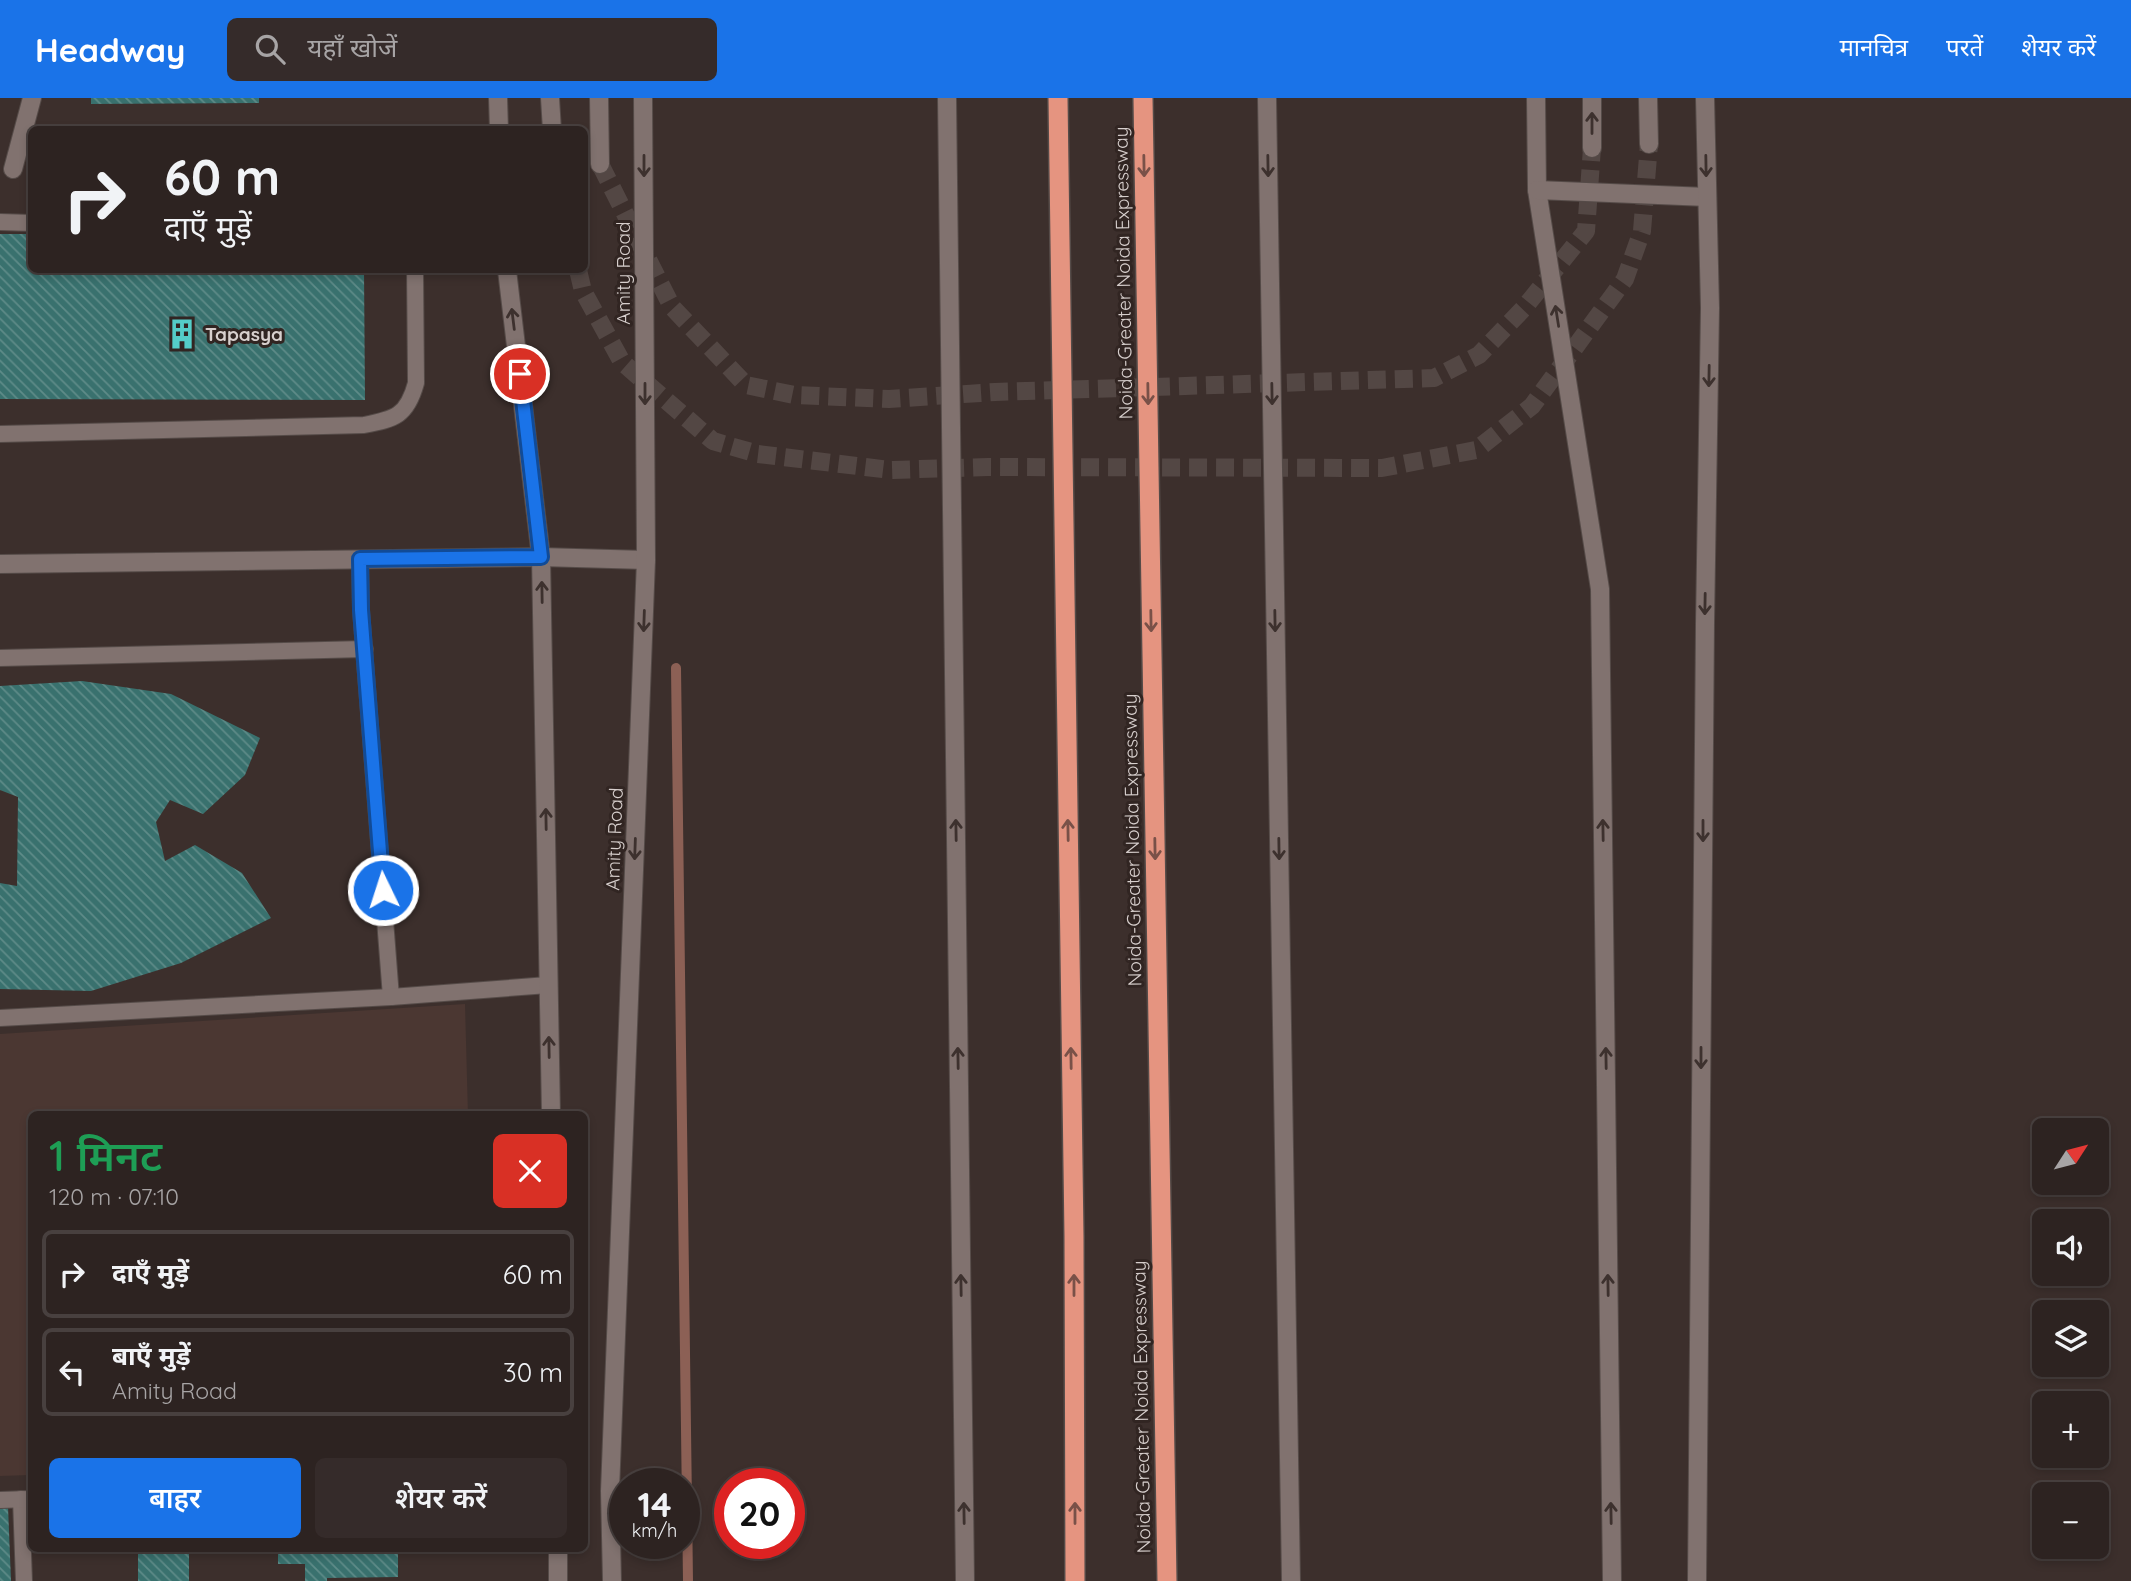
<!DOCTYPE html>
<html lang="hi">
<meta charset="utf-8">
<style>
:root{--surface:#2d2321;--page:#352b2a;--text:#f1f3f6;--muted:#a7a4a5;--line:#48403f;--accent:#1a73e8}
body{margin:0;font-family:Quicksand,"Noto Sans Devanagari",sans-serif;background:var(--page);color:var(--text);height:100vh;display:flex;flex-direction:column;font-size:26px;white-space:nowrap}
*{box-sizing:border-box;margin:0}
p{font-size:23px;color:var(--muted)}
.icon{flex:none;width:38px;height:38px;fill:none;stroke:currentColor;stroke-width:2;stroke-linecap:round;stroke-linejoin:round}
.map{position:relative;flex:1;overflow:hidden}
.side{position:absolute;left:28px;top:1013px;width:560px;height:441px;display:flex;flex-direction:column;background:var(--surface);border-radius:10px;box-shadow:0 4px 10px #0003,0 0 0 2px var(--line)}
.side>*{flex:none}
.hud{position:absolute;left:28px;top:28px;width:560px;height:147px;border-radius:10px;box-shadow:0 4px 10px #0003,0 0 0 2px var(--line);background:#2d2321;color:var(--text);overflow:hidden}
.needle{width:46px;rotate:54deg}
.buttons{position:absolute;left:2032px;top:1020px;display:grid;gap:14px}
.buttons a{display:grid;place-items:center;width:77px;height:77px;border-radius:10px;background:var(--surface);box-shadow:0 4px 10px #0003,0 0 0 2px var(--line);font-size:35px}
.speed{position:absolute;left:609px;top:1370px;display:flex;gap:14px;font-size:35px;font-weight:700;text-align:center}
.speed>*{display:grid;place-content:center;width:91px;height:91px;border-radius:50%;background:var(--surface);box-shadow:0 4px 10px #0003,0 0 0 2px var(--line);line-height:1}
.speed small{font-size:18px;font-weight:400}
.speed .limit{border:10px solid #d22;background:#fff;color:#111}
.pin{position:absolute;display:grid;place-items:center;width:60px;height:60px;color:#fff;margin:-30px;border:4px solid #fff;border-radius:50%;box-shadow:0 2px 7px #0007}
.me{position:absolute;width:77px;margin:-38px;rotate:356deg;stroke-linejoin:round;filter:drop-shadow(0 0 5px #0008)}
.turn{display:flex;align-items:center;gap:24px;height:147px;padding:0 21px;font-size:32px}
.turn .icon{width:91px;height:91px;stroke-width:2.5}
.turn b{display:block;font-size:49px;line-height:60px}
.round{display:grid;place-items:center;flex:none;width:74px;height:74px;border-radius:10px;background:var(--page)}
.summary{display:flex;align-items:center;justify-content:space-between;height:119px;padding:0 21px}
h1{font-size:42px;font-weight:600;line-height:52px;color:#1e9e55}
.primary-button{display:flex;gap:14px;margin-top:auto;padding:14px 21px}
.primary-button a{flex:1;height:80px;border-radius:10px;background:var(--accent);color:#fff;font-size:28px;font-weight:600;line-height:80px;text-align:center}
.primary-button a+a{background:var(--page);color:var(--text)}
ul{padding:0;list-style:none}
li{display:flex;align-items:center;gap:21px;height:88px;margin:0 14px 10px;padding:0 7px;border:4px solid var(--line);border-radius:10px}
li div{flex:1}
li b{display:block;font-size:26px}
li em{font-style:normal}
header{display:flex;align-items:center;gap:42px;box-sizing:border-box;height:98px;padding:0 35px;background:var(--accent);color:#fff}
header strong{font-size:33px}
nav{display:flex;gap:38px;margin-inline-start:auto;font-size:24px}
.search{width:490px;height:63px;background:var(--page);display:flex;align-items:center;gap:18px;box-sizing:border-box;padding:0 24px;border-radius:10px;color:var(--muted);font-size:26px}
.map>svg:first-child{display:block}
.built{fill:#4b3732}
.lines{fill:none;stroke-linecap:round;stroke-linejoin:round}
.stream{stroke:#8c6055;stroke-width:10}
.building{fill:url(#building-back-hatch)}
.tertiary-tunnel{stroke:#534744;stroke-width:18;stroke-dasharray:18 9;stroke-linecap:butt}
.service-casing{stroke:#554b48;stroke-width:18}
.minor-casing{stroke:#554b48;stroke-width:20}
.tertiary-casing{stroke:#554b48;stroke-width:20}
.trunk-casing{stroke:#554b48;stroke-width:22}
.service{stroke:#81726f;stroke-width:16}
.minor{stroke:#81726f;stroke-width:18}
.tertiary{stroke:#81726f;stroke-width:18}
.trunk{stroke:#e59480;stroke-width:19}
.oneway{stroke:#3d312e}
.oneway2{stroke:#795148}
.route-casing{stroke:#114b97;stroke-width:18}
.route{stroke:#1a73e8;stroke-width:12}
.labels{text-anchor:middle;stroke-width:6;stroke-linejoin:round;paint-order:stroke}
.street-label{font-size:19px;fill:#d7cfcd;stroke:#312522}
.poi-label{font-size:19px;font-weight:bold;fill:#d7cfcd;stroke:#312522;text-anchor:start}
</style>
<header>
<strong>Headway</strong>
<div class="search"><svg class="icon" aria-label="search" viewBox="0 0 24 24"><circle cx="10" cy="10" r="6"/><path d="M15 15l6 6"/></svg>यहाँ खोजें</div>
<nav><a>मानचित्र</a><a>परतें</a><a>शेयर करें</a></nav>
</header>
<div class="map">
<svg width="2131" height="1483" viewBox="0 0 2131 1483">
<defs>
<pattern id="building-back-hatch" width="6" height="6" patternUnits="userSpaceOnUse" patternTransform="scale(1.75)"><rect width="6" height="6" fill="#39716e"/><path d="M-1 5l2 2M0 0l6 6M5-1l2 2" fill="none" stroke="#5e8b88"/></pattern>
</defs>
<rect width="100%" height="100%" fill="#3c2f2c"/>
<path class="built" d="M465 906 468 1017H32L31 1377 0 1378V936Z"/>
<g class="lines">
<path class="stream" d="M676 570 688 1483"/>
</g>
<g class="building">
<path d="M91 0H259V5L91 6Z"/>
<path d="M0 136H32V172H364L365 302 0 301Z"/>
<path d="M82 583 171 596 260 640 245 677 203 716 170 702 156 724 165 763 195 747 242 775 271 820 181 865 91 893 0 891V785L17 788 18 699 0 692V588Z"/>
<path d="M0 1408H8L11 1483H0Z"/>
<rect x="138" y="1451" width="51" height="32"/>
<path d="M278 1451H398V1479L327 1480V1483H305V1466H278Z"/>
</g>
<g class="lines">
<g class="tertiary-tunnel">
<path d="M600 66 672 209 746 287 794 297 889 301 995 294 1434 280 1479 257 1524 210 1586 133 1592 50"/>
<path d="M578 172 583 193 622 264 713 343 758 356 890 372 988 369 1382 370 1476 352 1532 308 1625 181 1642 133 1649 46"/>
</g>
<g class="service-casing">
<g id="service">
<path d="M0 124 32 125"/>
<path d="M0 336 364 327C395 321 407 318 416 285L415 172"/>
<path d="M360 461 361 512 391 899"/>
<path d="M0 560 365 551"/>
<path d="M0 920 391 899 548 887"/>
<path d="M21 1401 24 1483"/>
<path d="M0 1402 29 1401"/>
</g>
</g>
<g class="minor-casing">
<g id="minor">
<path d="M13 71 32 0"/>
<path d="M0 466 541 459 646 462"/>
</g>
</g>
<g class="tertiary-casing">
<g id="tertiary">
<path d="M498 0 499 32"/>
<path d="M550 0 552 32"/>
<path d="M599 0 600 66"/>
<path d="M947 0 965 1483"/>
<path d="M1267 0 1291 1483"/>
<path d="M1536 0 1537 92 1600 491 1612 1483"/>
<path d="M1592 0V50"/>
<path d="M1648 0 1649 46"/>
<path d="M1537 92 1707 99"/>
<path d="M507 172 541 459 551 1017"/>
<path d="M558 1451V1483"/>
<path d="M612 1483 610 1393 646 462 643 0"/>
<path d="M1697 1483 1705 526 1710 210 1705 0"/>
</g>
</g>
<g class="trunk-casing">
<g id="trunk">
<path d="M1058 0 1074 1138 1075 1483"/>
<path d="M1143 0 1167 1483"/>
</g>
</g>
<use href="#service" class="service"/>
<use href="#minor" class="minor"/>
<use href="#tertiary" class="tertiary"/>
<use href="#trunk" class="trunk"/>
</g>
<defs><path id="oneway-shaft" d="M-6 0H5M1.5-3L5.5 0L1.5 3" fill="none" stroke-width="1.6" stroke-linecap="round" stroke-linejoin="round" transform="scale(1.75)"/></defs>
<g class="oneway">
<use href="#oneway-shaft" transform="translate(1592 25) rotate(-90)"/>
<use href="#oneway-shaft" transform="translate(644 68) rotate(90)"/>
<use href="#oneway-shaft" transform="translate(1268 68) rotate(89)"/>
<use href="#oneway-shaft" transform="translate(1706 68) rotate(89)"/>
<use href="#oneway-shaft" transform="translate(1557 218) rotate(-99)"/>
<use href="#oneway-shaft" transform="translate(513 221) rotate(-97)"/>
<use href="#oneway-shaft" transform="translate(1709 278) rotate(91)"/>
<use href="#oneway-shaft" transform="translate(645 296) rotate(90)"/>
<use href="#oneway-shaft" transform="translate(1272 296) rotate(89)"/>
<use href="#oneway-shaft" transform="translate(542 494) rotate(-91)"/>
<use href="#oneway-shaft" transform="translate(1705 506) rotate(91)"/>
<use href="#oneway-shaft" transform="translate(644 523) rotate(92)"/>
<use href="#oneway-shaft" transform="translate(1275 523) rotate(89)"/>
<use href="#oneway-shaft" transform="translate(546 721) rotate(-91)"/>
<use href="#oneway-shaft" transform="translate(956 732) rotate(-91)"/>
<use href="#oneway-shaft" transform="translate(1603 732) rotate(-91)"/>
<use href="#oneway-shaft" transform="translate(1703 733) rotate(90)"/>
<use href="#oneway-shaft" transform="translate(635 751) rotate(92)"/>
<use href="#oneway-shaft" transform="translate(1279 751) rotate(89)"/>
<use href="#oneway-shaft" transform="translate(549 949) rotate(-91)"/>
<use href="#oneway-shaft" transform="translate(958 960) rotate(-91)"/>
<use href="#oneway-shaft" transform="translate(1606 960) rotate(-91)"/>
<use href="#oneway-shaft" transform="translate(1701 960) rotate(90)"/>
<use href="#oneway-shaft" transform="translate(961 1187) rotate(-91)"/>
<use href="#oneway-shaft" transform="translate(1608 1187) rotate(-91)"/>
<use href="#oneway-shaft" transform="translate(964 1415) rotate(-91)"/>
<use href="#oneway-shaft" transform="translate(1611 1415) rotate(-91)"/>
</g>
<g class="oneway2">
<use href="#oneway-shaft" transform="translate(1144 68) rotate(89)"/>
<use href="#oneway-shaft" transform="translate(1148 296) rotate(89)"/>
<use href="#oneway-shaft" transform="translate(1151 523) rotate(89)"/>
<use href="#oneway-shaft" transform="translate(1068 732) rotate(-91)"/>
<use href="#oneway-shaft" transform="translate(1155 751) rotate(89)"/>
<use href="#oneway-shaft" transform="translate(1071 960) rotate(-91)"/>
<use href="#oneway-shaft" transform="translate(1074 1187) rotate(-90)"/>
<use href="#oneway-shaft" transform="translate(1075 1415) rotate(-90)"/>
</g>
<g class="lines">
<g class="route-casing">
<path id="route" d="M383 792 361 512 360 461 541 459 520 276"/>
</g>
<use href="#route" class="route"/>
</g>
<defs>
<g id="building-bare" transform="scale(2.415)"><path d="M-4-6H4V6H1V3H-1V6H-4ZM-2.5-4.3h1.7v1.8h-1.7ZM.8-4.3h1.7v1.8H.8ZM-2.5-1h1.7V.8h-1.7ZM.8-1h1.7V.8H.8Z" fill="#54cdc8" stroke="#312522" stroke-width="2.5" paint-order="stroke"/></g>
</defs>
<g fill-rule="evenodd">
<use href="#building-bare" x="182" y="236"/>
</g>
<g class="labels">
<g class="street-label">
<text transform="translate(623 175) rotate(-90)" y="7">Amity Road</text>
<text transform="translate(1123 175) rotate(-91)" y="7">Noida-Greater Noida Expressway</text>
<text transform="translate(614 741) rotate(-88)" y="7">Amity Road</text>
<text transform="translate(1132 742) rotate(-91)" y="7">Noida-Greater Noida Expressway</text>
<text transform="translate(1141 1309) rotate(-91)" y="7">Noida-Greater Noida Expressway</text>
</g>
<g class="poi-label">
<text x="205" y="243">Tapasya</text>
</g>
</g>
</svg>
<div class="buttons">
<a><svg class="needle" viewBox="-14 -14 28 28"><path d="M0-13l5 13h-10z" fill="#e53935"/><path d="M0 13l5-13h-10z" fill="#a7a4a5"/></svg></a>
<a><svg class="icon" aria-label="sound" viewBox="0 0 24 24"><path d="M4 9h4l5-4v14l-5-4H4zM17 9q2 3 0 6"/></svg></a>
<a><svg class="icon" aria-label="layers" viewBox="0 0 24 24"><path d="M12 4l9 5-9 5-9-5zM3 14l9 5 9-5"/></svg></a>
<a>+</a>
<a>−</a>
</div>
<div class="speed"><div>14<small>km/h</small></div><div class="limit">20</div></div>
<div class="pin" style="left:520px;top:276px;background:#d93025"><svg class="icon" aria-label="arrive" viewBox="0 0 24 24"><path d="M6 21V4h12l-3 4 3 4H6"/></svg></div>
<svg class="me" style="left:383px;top:792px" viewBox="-20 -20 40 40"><circle r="17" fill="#1a73e8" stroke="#fff" stroke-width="3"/><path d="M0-11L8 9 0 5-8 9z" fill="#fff"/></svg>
<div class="hud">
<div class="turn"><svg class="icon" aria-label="right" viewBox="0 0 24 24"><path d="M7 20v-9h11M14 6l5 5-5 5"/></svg><div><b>60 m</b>दाएँ मुड़ें</div></div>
</div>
<section class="side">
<div class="summary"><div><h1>1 मिनट</h1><p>120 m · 07:10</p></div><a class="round" style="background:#d93025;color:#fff"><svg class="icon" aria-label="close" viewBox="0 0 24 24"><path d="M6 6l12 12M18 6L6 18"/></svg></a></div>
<ul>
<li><svg class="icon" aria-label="right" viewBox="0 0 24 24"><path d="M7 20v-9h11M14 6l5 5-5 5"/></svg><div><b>दाएँ मुड़ें</b></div><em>60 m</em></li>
<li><svg class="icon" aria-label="left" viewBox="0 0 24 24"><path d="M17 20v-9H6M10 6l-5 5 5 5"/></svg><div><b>बाएँ मुड़ें</b><p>Amity Road</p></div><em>30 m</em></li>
</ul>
<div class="primary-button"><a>बाहर</a><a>शेयर करें</a></div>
</section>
</div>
